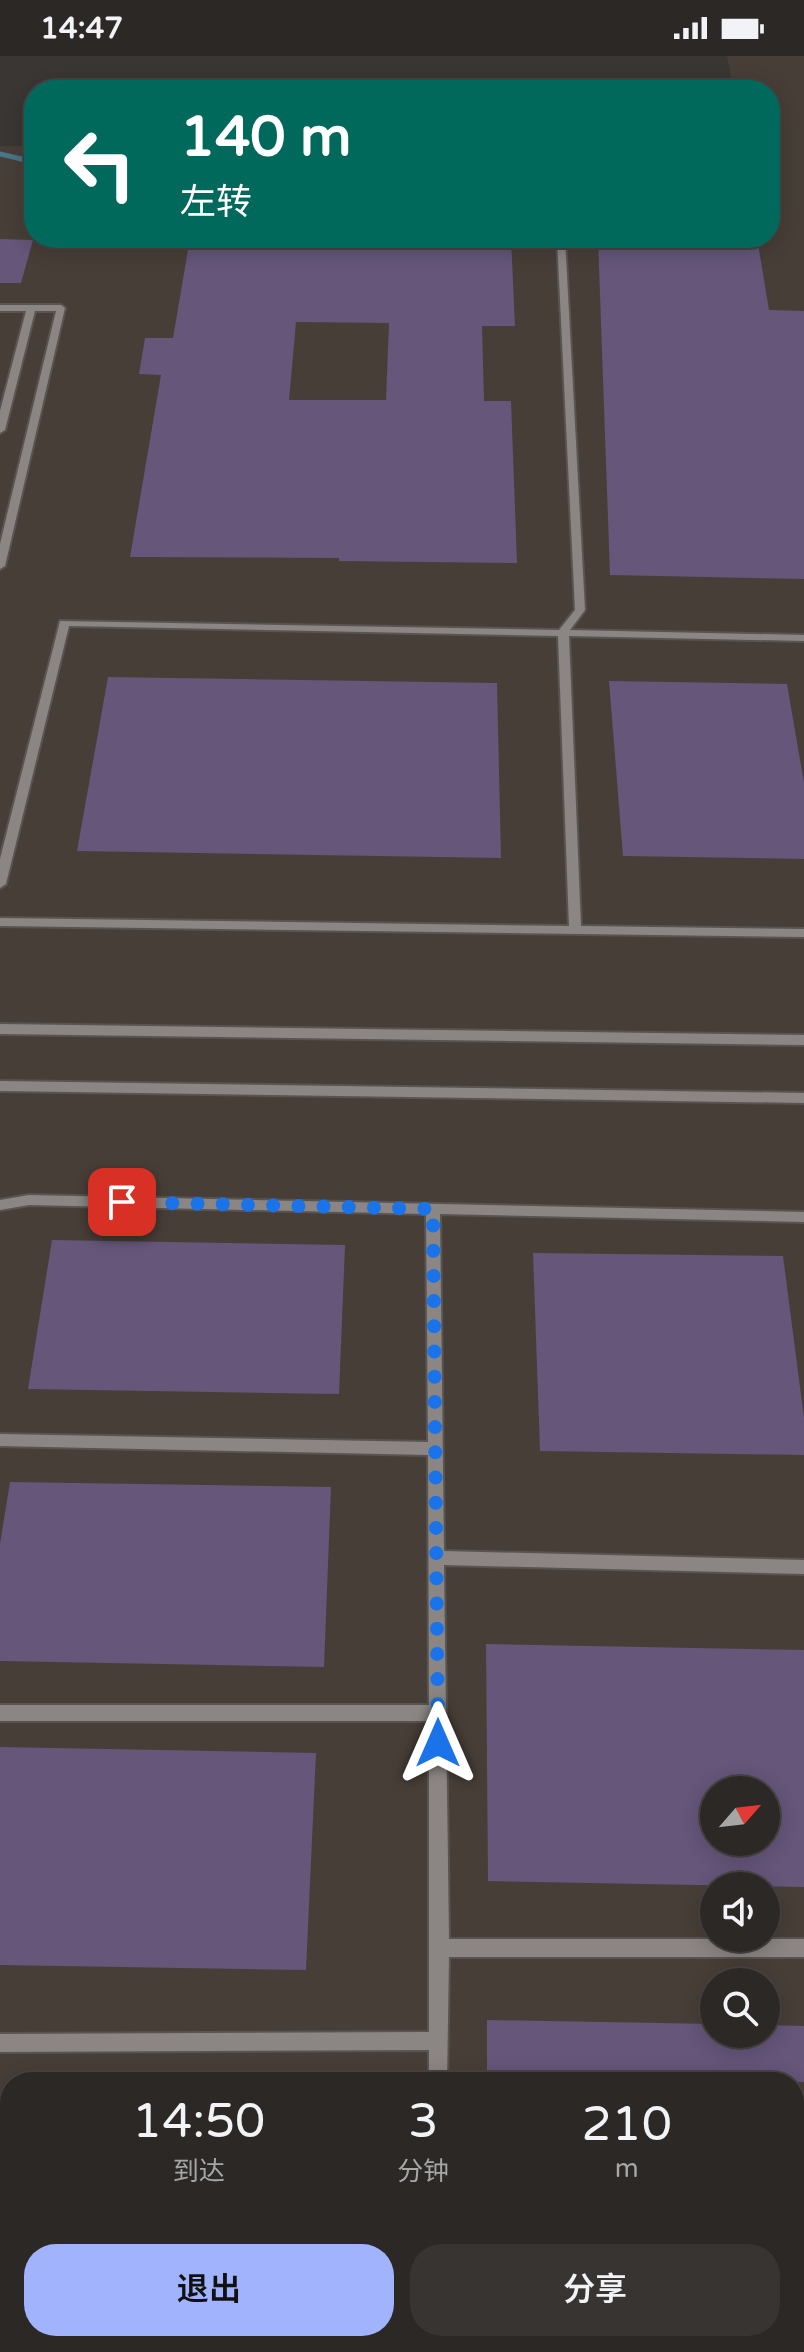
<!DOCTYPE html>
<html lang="zh">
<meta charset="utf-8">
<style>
:root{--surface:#2b2826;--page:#373432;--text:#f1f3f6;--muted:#a6a6a7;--line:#474443;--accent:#a1b3fd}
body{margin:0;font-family:"Varela Round","Noto Sans SC",sans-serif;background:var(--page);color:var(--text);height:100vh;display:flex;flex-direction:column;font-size:30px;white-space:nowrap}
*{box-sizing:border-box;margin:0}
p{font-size:26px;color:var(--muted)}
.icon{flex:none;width:44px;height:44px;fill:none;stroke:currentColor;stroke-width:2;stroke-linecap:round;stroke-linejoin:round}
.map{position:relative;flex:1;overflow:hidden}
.panel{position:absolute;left:0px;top:2016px;width:804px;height:280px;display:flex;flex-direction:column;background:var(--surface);border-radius:32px 32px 0 0;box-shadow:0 4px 20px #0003,0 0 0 2px var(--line)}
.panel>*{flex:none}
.banner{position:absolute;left:24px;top:24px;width:756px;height:168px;border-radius:32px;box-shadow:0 4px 20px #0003,0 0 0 2px var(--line);background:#00695c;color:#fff;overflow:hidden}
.needle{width:52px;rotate:62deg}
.tools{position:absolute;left:700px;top:1720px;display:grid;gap:16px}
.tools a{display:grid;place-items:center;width:80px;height:80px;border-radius:50%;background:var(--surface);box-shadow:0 4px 20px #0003,0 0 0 2px var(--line);font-size:40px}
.pin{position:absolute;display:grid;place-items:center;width:68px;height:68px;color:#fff;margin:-34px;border-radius:16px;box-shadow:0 4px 12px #0006}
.me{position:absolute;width:88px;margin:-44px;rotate:0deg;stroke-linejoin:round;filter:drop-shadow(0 0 6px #0008)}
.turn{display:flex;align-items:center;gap:28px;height:168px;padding:0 24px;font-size:36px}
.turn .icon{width:104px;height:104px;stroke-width:2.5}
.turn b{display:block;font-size:56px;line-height:68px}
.eta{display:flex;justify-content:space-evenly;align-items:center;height:136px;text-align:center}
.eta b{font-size:48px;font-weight:600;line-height:56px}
.action{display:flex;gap:16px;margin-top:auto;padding:16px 24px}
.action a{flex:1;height:92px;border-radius:32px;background:var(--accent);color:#111;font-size:32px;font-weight:600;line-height:92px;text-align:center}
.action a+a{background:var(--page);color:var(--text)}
.status{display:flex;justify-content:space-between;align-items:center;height:56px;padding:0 40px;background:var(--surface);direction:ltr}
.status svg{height:22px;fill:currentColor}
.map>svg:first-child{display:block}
.built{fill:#473e37;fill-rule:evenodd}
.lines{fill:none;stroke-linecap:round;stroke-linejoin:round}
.stream{stroke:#477788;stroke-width:5}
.building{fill:#65567a;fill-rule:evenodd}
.minor-casing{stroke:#575452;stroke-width:4}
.minor{fill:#8b8683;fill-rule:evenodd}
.route{stroke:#1a73e8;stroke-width:14;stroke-dasharray:0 25.2}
</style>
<div class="status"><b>14:47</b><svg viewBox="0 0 49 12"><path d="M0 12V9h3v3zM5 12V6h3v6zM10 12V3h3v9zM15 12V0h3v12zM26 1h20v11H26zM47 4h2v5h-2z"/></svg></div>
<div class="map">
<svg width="804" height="2296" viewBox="0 0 804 2296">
<rect width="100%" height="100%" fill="#393633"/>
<path class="built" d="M727 0H804V2296H0V90H34V182H770V34H734ZM714 1734H766V1786H714ZM714 1830H766V1882H714ZM714 1926H766V1978H714ZM10 2026H794V2286H10Z"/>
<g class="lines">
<path class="stream" d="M0 98 34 106"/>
</g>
<g class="building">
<path d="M190 182H511L515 270H482L484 345H511L517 507 339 505V502L130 501 161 319 139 318 145 282H173ZM296 266 389 267 386 344H289Z"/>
<path d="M598 182H757L769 254 804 255V523L610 519Z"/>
<path d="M0 183 33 184 21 227H0Z"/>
<path d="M108 621 497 627 501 802 77 795Z"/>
<path d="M609 625 787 628 804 727V803L623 800Z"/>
<path d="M52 1184 345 1189 339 1338 28 1333Z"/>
<path d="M533 1197 783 1200 804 1362V1399L540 1395Z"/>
<path d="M10 1426 331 1431 324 1611 0 1605V1488Z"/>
<path d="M486 1588 804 1594V1831L488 1825ZM714 1734H766V1786H714Z"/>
<path d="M0 1691 316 1697 306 1914 0 1909Z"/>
<path d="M487 1964 714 1968V1978H766V1969L804 1970V2026H487Z"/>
</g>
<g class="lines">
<g class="minor-casing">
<g id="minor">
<path d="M557 182H565L585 554 570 574 804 579V585L569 580 581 870 804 873V881L0 870V862L569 870 558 580 69 570 6 828 0 832V803L60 565 559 574 575 554Z"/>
<path d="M0 249H61L65 252 5 510 0 513V488L56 255H35L5 374 0 377V355L26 255H0Z"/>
<path d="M0 968 804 979V989L0 978Z"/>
<path d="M0 1025 804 1037V1047L0 1035Z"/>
<path d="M29 1139 804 1156V1166L440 1158 444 1495 804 1504V1518L444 1509 449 1883H804V1901H449L447 2026H429V1994L0 1996V1978L429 1976V1665H0V1649H429L428 1399 0 1390V1378L428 1386 426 1158 29 1149 0 1154V1144Z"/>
<rect x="423" y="2286" width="20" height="10"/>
</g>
</g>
<use href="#minor" class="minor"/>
</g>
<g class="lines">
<path class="route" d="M122 1146 433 1153 438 1687"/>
</g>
</svg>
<div class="tools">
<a><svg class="needle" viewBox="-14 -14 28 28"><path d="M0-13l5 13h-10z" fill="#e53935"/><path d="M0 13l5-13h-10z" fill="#a6a6a7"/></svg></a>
<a><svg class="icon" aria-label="sound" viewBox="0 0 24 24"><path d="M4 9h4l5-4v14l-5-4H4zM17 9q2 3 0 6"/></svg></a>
<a><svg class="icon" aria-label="search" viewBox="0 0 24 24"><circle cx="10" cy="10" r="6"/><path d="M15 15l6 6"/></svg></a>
</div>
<div class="pin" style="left:122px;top:1146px;background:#d93025"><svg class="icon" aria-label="arrive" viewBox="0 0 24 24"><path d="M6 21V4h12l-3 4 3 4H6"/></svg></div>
<svg class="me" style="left:438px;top:1687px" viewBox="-20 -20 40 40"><path d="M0-17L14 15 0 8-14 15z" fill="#1a73e8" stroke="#fff" stroke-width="4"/></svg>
<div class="banner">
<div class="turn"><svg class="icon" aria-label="left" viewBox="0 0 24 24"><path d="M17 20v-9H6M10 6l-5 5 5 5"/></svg><div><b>140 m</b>左转</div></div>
</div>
<section class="panel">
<div class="eta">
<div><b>14:50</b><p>到达</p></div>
<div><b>3</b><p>分钟</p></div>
<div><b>210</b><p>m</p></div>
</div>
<div class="action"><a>退出</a><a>分享</a></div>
</section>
</div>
